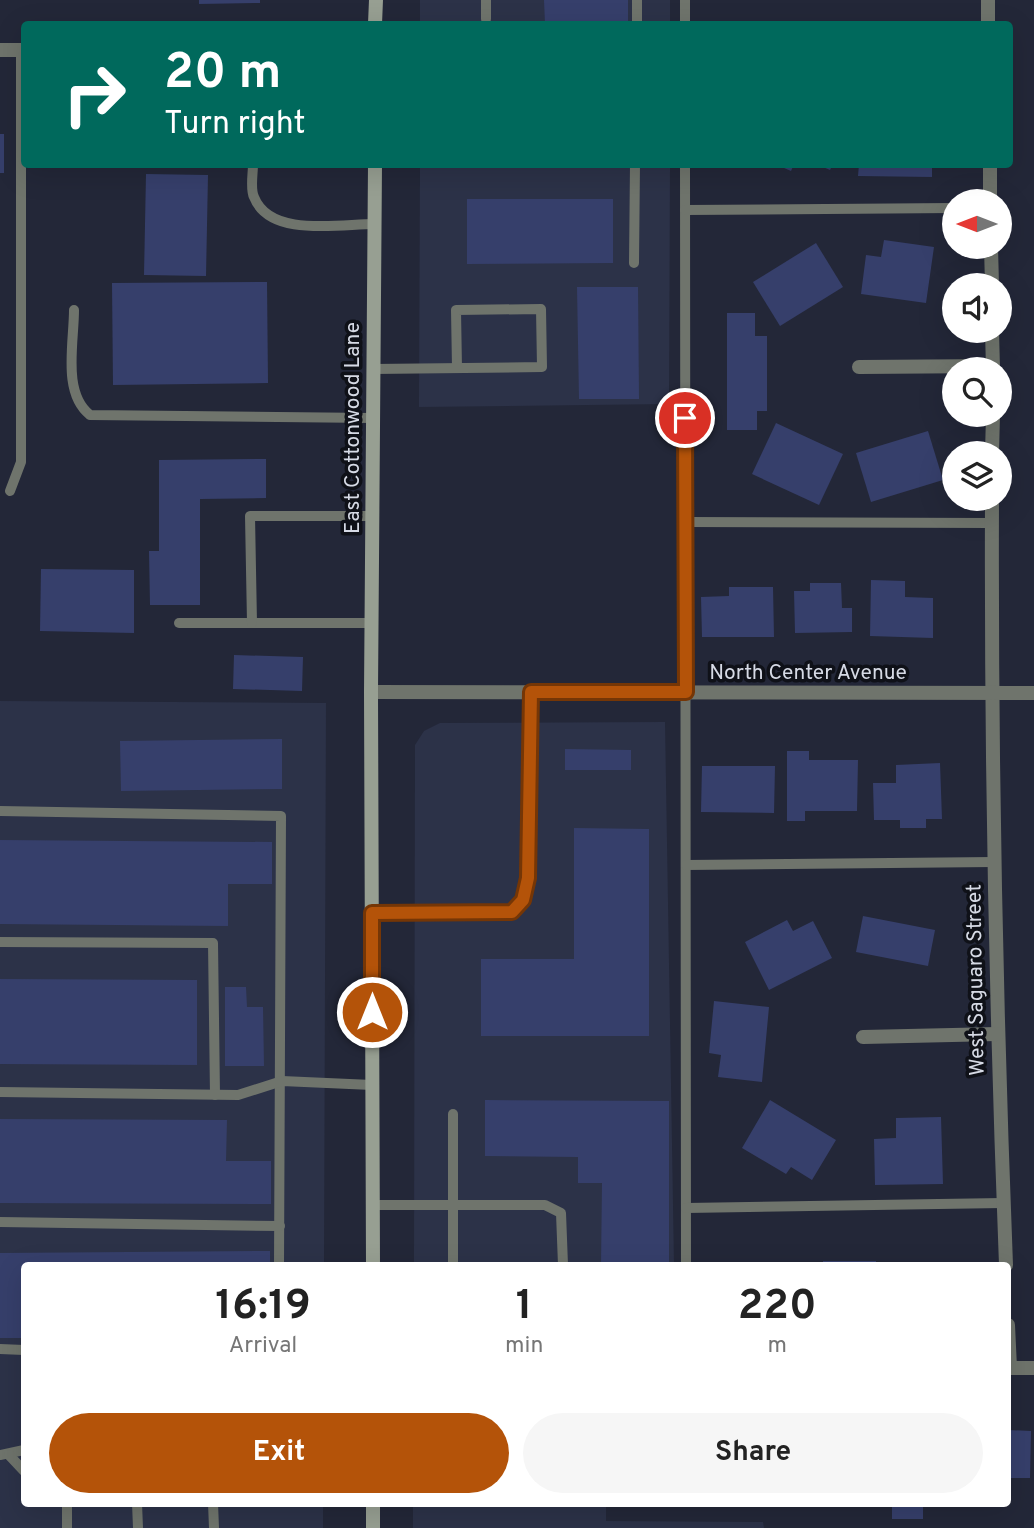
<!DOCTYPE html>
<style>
:root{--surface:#fff;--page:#f6f6f6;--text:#222;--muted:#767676;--accent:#b45309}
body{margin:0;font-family:Overpass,sans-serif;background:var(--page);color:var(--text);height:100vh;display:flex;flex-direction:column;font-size:26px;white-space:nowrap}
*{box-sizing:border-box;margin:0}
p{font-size:23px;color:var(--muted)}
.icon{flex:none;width:38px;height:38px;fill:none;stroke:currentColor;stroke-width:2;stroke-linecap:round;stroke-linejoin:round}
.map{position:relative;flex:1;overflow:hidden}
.side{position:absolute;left:21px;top:1262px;width:990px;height:245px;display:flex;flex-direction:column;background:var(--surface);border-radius:7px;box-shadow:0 7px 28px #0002}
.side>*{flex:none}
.guide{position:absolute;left:21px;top:21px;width:992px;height:147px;border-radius:7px;box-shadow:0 7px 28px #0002;background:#00695c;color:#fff;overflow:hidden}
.needle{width:46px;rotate:270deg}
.controls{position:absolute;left:942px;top:189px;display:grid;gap:14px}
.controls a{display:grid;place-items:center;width:70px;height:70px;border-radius:50%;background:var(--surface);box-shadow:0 7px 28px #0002;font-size:35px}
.pin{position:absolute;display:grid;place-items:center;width:60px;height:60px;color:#fff;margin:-30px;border:4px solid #fff;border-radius:50%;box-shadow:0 2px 7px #0007}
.me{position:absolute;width:77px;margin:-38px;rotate:0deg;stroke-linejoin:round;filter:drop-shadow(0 0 5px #0008)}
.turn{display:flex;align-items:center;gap:24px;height:147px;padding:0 28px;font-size:32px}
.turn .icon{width:91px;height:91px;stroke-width:2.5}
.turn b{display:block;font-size:49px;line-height:60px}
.eta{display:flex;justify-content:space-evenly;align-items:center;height:119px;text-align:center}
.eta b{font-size:42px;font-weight:700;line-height:49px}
.cta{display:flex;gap:14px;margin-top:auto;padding:14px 28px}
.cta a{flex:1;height:80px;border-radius:42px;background:var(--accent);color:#fff;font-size:28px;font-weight:700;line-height:80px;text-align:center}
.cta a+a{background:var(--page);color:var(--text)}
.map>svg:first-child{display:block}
.built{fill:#2c3248}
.building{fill:#363f6b}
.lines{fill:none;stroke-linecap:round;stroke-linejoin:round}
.lane{stroke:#6f746c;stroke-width:10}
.street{stroke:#6f746c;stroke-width:14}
.secondary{stroke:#979f92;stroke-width:14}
.route-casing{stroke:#753606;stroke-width:18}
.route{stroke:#b45309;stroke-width:12}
.labels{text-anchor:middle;stroke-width:7;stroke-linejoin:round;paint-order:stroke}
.street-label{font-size:21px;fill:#d6dae5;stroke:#0f1118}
</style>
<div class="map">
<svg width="1034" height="1528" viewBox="0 0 1034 1528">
<rect width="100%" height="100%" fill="#232738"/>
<g class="built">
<rect x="420" y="0" width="250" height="24"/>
<path d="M420 165H670L669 404 419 407Z"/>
<path d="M0 701 326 703 324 1265H24V1503H323V1528H0Z"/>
<path d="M665 722 674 1265H414L415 745 424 731 440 723Z"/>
<path d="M413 1503H606V1521L763 1522 764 1528H413Z"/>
</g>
<g class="building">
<path d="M199 0H260V3L199 4Z"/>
<path d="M544 0H628V24H545Z"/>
<rect x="0" y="134" width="4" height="39"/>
<path d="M775 164H794L791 171Z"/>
<path d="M816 164H833L830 170Z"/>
<path d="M859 164H932V177L858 176Z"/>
<path d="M146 174 208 175 206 276 144 275Z"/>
<path d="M467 199H613V263L467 264Z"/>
<path d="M884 240 934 247 926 303 861 294 866 255 881 257Z"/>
<path d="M816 243 843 287 780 326 753 282Z"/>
<path d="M267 282 268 383 113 385 112 283Z"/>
<path d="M577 287H638L639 399H579Z"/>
<path d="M727 313H755V336H767V411H757V430H727Z"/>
<path d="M776 423 843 454 819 505 752 474Z"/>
<path d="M928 431 943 480 871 502 856 453Z"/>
<path d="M266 459V498L200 499V605H150L149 551H159V460Z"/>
<path d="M41 569 134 570V633L40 631Z"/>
<path d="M871 580 905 581V597L933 598V638L870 636Z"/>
<path d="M810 583H841L842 608H852V632L795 633 794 591H810Z"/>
<path d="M729 587H773L774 637H702L701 597 729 596Z"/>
<path d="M234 655 303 657 302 691 233 689Z"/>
<path d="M282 739V789L121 791 120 741Z"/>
<path d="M565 749 631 750V770H565Z"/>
<path d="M787 751H809V760H858L857 811H805V821H787Z"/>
<path d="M940 763 942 819H926V828H900V820H874L873 783H896V765Z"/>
<path d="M702 766H775L774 813 701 812Z"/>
<path d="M574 828 649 829V1036H481V959H574Z"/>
<path d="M0 840 272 842V884H228V926L0 924Z"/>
<path d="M863 916 935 930 928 966 856 952Z"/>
<path d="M787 920 793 931 813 921 832 958 769 990 745 942Z"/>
<path d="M0 979 197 980V1065L0 1064Z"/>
<path d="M225 987H246L247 1007H263L264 1066H225Z"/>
<path d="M714 1001 769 1007 762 1082 718 1077 721 1055 709 1053Z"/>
<path d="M485 1100 669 1101V1265H601L602 1183H578V1157L485 1156Z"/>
<path d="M770 1100 836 1140 812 1180 791 1167 786 1174 742 1148Z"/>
<path d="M941 1117 943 1184 875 1185 874 1139 896 1138V1118Z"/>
<path d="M0 1119 227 1120 226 1161H271V1204L0 1203Z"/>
<path d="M270 1251V1265H24V1338H0V1253Z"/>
<rect x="823" y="1261" width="53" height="4"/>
<path d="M1008 1430 1031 1431 1030 1478H1008Z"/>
<rect x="892" y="1503" width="31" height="16"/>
</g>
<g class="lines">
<g class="lane">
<path d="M685 0V24"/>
<path d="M486 19V0"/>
<path d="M637 24V0"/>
<path d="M253 164C253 174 250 189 254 197 270 238 340 224 374 224"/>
<path d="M685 164 686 1265"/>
<path d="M685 210 954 208"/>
<path d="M634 263 635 164"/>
<path d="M74 310C74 343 62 393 90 415L373 418"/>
<path d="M373 369 542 367 541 309 456 310 457 368"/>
<path d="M10 491 21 462V50"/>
<path d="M686 522 992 523"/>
<path d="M179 623H372"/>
<path d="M252 623 250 516H372"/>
<path d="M0 811 281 816 279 1265"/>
<path d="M686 865 994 862"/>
<path d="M372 913H512L523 900 528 878 531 692"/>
<path d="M0 942 213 943 215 1095"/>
<path d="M0 1092 238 1095 282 1081 372 1085"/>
<path d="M373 1205H545L561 1213 563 1265"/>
<path d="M686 1208 1003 1203"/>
<path d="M0 1222 280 1226"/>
<path d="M453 1265V1114"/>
<path d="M0 1349 24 1350"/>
<path d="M0 1455 24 1450"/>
<path d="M9 1455 24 1471"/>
<path d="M67 1503V1528"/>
<path d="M137 1503 138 1528"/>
<path d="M213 1503 214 1528"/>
</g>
<g class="street">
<path d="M988 0V24"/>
<path d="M0 50H24"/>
<path d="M990 164V201"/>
<path d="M991 247 992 285"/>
<path d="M992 331 993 369"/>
<path d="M859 367 993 366"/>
<path d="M992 453 993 415"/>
<path d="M992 499C991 755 996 1010 1006 1265"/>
<path d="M371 692 1034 693"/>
<path d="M863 1037 997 1034"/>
<path d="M1008 1325 1010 1368"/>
<path d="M1008 1368H1034"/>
</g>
<g class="secondary">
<path d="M375 24 376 0"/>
<path d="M373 1265 371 692 375 164"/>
<path d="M373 1503V1528"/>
</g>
</g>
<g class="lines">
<g class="route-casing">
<path id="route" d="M372 1012V913L512 912 523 900 528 878 531 692H686L685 418"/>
</g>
<use href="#route" class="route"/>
</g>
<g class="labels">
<g class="street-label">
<text transform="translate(352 428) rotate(-90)" y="7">East Cottonwood Lane</text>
<text x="808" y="679">North Center Avenue</text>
<text transform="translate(975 980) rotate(-91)" y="7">West Saguaro Street</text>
</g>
</g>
</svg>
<div class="controls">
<a><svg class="needle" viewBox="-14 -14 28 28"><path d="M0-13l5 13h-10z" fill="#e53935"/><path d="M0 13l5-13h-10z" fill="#767676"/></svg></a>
<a><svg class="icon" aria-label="sound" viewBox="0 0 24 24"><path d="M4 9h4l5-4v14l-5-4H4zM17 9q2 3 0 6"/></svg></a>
<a><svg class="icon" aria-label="search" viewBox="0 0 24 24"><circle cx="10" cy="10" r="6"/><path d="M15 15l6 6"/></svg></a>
<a><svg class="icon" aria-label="layers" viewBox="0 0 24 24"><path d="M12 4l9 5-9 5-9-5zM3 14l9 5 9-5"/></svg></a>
</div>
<div class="pin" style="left:685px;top:418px;background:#d93025"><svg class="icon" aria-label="arrive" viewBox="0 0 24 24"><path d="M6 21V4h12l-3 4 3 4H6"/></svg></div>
<svg class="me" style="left:372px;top:1012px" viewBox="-20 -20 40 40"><circle r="17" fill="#b45309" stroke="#fff" stroke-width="3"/><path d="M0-11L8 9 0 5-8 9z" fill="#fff"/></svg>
<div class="guide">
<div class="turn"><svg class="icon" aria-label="right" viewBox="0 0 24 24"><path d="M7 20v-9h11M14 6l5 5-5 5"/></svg><div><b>20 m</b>Turn right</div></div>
</div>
<section class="side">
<div class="eta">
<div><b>16:19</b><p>Arrival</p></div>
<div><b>1</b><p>min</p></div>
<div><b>220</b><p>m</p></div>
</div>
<div class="cta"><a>Exit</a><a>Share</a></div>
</section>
</div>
